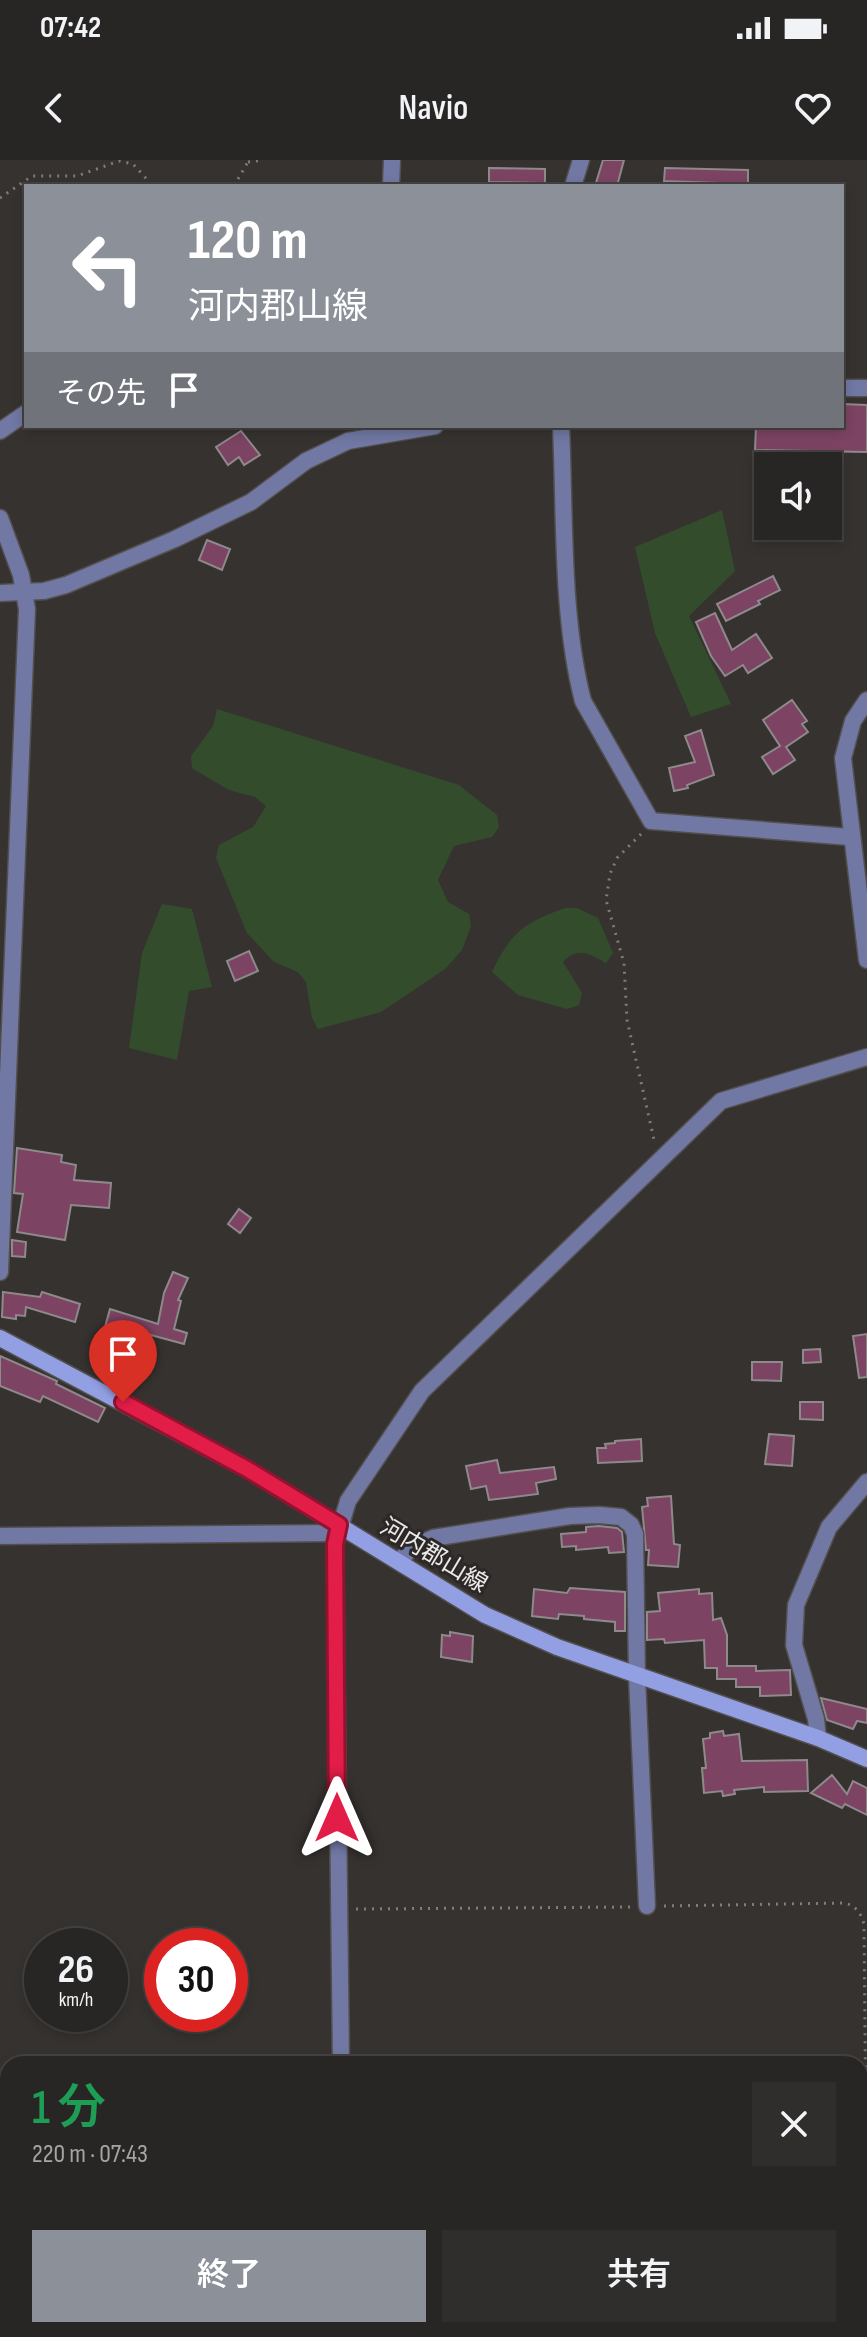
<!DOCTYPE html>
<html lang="ja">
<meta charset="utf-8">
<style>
:root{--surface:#282624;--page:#302e2c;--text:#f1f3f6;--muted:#a5a5a6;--line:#444341;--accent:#8c9099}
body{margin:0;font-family:"Sofia Sans Condensed","Noto Sans JP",sans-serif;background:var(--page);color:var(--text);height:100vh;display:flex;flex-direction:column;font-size:30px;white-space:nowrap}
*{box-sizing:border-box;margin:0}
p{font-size:26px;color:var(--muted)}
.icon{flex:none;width:44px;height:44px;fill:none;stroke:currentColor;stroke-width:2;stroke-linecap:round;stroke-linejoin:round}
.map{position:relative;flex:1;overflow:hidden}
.sheet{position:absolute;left:0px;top:1896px;width:868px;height:282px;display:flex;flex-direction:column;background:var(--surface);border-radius:24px 24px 0 0;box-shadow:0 4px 12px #0003,0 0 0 2px var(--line)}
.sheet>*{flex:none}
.hud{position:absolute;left:24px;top:24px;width:820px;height:244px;border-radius:0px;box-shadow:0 4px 12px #0003,0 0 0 2px var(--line);background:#8c9099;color:#fff;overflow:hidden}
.buttons{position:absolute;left:754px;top:292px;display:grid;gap:16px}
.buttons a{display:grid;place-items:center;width:88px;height:88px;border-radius:0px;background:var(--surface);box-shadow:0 4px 12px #0003,0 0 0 2px var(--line);font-size:40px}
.speed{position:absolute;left:24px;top:1768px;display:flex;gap:16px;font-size:40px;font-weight:700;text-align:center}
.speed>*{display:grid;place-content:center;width:104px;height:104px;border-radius:50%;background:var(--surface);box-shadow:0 4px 12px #0003,0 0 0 2px var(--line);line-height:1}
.speed small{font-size:20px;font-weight:400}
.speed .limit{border:12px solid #d22;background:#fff;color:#111}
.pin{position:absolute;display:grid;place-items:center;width:68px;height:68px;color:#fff;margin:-82px -34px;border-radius:50% 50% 50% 0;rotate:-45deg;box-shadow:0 0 8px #0007}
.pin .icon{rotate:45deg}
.me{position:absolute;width:88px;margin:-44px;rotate:0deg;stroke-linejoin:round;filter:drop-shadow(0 0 6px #0008)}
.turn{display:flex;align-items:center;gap:28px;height:168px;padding:0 32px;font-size:36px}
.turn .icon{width:104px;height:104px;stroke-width:2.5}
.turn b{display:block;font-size:56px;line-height:68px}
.then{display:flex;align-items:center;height:76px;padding:0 32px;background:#0003;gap:16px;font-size:30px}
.round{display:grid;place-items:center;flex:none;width:84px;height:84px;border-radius:0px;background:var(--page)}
.summary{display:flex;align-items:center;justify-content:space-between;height:136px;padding:0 32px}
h1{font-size:48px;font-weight:600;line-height:60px;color:#1e9e55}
.primary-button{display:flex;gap:16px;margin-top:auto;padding:16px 32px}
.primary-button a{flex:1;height:92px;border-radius:0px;background:var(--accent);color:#fff;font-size:32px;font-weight:600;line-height:92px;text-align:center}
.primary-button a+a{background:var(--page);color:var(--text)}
.status{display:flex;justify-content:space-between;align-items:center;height:56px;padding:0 40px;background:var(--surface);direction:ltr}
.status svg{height:22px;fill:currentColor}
header{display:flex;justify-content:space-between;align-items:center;height:104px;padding:0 32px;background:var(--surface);font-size:36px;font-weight:600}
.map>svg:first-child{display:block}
.green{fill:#334d2c}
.building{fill:#7c4362;stroke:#8e898b;stroke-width:2}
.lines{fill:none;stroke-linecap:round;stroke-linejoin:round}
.minor-casing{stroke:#534f4e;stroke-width:19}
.secondary-casing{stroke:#534f4e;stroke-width:19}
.path{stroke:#7f7c7a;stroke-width:3;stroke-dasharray:2 6;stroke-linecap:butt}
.minor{stroke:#7078a3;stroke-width:16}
.secondary{stroke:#929fe3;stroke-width:16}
.route-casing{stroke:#92132f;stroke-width:20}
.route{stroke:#e11d48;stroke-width:14}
.labels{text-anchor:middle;stroke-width:6;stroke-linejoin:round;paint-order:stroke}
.street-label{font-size:24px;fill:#eceae9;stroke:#2c2827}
</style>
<div class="status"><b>07:42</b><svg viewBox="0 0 49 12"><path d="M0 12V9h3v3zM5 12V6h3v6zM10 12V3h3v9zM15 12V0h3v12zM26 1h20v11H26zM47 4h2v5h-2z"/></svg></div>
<header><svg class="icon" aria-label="back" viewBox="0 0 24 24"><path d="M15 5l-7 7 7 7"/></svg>Navio<svg class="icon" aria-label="heart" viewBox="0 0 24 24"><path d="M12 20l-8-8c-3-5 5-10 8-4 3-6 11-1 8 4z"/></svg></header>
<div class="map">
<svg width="867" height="2177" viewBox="0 0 867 2177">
<rect width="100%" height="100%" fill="#363230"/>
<g class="green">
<path d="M722 350 735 411 689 456 731 544 691 557 655 473 635 387Z"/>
<path d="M217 549 459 625 497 655 499 667 492 677 454 686 438 720 448 742 469 754 471 766 462 790 445 809 381 852 318 869 312 858 306 822 298 812 274 802 247 773 216 698 219 685 253 667 266 646 255 637 229 630 192 608 191 596 213 566Z"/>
<path d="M162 744 192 749 212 827 189 831 177 900 129 888 142 793Z"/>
<path d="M565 748H577L598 758 613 793 606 803C589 794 578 786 563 802L582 833 579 845 567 849 518 835 492 812C511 772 524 763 565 748Z"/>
</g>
<g class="building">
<path d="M603 0H624L617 26H595Z"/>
<path d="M489 8 545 9V23L489 22Z"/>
<path d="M665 8 748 10V24L664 21Z"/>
<path d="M842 244 867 245V292L755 290 756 266H842Z"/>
<path d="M241 271 260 295 244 305 239 297 228 305 216 287Z"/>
<path d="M207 380 230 389 222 410 199 400Z"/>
<path d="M773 416 780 430 758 441 760 444 726 461 717 444Z"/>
<path d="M715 453 732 490 756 474 772 498 748 513 743 505 725 516 711 496 696 462Z"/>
<path d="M792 540 807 561 802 564 808 572 786 587 795 600 773 614 762 597 780 586 763 560Z"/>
<path d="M701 570 714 615 687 625 688 628 674 631 669 608 695 602 685 576Z"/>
<path d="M249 791 258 811 235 821 227 801Z"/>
<path d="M17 988 62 995 61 1002 76 1005 74 1020 111 1023 109 1048 71 1045 65 1080 17 1072 23 1034 14 1033Z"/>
<path d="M239 1049 251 1058 240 1073 228 1064Z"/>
<path d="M12 1080 26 1082 25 1097 12 1096Z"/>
<path d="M173 1112 188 1118 178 1140 181 1141 174 1169 187 1173 184 1184 136 1171 129 1194 100 1185 110 1149 158 1164 164 1133Z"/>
<path d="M3 1132 40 1137 42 1132 80 1144 75 1162 26 1147 25 1156 16 1155V1159L2 1157Z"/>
<path d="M867 1174V1217L859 1218 853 1176Z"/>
<path d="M820 1189 821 1202 803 1203V1190Z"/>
<path d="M0 1196 57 1221 56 1224 105 1248 98 1262 43 1236 40 1242 0 1226Z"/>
<path d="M752 1202H782L781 1221 752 1220Z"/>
<path d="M800 1242H823V1260L800 1259Z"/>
<path d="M769 1274 794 1276 792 1306 765 1304Z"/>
<path d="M641 1279 642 1301 598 1303 597 1288H606L605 1284 615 1283V1281Z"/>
<path d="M497 1300 500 1313 554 1307 556 1319 536 1323 538 1334 489 1340 486 1326 471 1329 466 1306Z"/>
<path d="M671 1336 674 1384 680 1385 678 1407 648 1405 649 1390H646L642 1347 648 1346 647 1338Z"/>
<path d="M599 1366 617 1368 622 1372 624 1392 609 1393 608 1387 576 1390V1386L562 1387 561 1374 586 1372V1367Z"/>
<path d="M570 1428 625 1432V1471H615V1462L584 1459V1456L559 1454 558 1459 532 1456 534 1429 567 1433Z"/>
<path d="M699 1429V1434L712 1433 713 1460 721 1458 727 1475V1506H756V1511L790 1510 791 1535 760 1536V1527H736V1519H717V1508H705L704 1480 665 1483 664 1479 647 1480V1452L660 1451 658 1433Z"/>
<path d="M450 1472 473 1476 472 1502 441 1497 442 1475 450 1476Z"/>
<path d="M821 1538 867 1549V1563L857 1561 853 1569 827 1560Z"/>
<path d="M723 1571 724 1576 739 1574 742 1601 807 1600 808 1631 764 1632V1627L734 1630 735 1634 723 1636 722 1631 704 1633 702 1608H706L703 1579 710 1578V1573Z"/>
<path d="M832 1615 847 1634 853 1621 867 1628V1655L845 1644 842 1648 811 1633Z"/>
</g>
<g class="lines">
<g class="minor-casing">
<g id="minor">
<path d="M391 26 392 0"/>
<path d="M573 26 581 0"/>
<path d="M842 228H867"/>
<path d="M561 266C565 355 561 456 583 541L651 661 850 677"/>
<path d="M0 271 26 253"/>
<path d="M0 358 21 415 27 449 0 1112"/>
<path d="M0 433 44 431 66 425 175 379 251 342 306 301 348 281 435 266"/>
<path d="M867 540 853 561 843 598 867 800"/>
<path d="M0 1376 337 1373"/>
<path d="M399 1402 411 1388 433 1378 570 1356 599 1355 621 1357 631 1365 635 1374 637 1517 647 1746"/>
<path d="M818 1578 816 1559 794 1485 796 1445 829 1367 867 1322"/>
<path d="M341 1904 335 1384 348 1341 422 1231 721 941 867 897"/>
<path d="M346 2170V2177"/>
</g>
</g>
<g class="secondary-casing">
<path id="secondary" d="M0 1178 247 1309 485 1455 557 1487 818 1578 867 1599"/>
</g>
<g class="path">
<path d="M248 2 264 0"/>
<path d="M234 26 249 0"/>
<path d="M0 38 32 16H77L119 1 133 4 153 26"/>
<path d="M641 674 617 698 610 714 606 740 624 803 627 860 655 984"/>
<path d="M664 1746 844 1743C855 1745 861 1753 864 1764L867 2081"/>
<path d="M356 1749 632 1747"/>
<path d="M0 2134 4 2170 7 2177"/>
</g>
<use href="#minor" class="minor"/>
<use href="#secondary" class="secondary"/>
</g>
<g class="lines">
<g class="route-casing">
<path id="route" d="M123 1242 247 1309 339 1365 335 1384 337 1658"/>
</g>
<use href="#route" class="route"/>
</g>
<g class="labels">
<g class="street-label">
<text transform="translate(434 1395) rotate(31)" y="8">河内郡山線</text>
</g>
</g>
</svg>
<div class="buttons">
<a><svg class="icon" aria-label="sound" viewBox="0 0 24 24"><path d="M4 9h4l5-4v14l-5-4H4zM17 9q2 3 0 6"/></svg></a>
</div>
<div class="speed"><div>26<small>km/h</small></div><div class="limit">30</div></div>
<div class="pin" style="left:123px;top:1242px;background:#d93025"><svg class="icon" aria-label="arrive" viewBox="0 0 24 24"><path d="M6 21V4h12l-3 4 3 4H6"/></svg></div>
<svg class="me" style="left:337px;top:1658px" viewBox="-20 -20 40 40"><path d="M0-17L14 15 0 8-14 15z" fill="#e11d48" stroke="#fff" stroke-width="4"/></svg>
<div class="hud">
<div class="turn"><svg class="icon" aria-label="left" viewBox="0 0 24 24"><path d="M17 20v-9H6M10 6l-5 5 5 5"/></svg><div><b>120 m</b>河内郡山線</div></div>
<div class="then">その先<svg class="icon" aria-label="arrive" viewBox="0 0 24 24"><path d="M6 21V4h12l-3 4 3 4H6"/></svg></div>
</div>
<section class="sheet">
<div class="summary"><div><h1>1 分</h1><p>220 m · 07:43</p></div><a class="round"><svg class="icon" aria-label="close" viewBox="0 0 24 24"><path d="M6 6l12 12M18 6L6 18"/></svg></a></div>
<div class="primary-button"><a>終了</a><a>共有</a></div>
</section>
</div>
